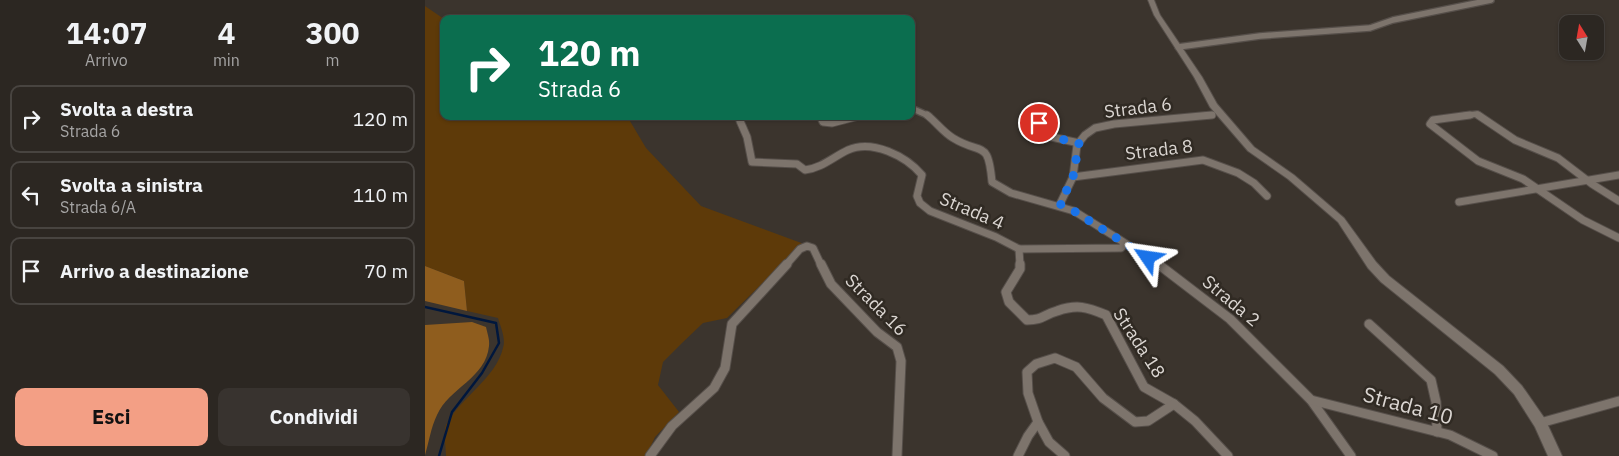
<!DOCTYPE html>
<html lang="it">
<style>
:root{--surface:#2c2722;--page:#38332f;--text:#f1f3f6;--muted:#a6a5a5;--line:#484440;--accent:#f39f85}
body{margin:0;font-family:"IBM Plex Sans",sans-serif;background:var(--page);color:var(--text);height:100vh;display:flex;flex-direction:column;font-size:19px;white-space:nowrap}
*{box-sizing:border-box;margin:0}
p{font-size:16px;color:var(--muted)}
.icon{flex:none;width:28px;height:28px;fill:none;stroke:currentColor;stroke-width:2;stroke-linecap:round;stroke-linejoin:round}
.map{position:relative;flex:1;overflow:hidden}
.side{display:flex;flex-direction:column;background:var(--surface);width:425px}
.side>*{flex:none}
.top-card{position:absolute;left:15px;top:15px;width:475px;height:105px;border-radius:10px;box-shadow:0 1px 4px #0004,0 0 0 1px var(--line);background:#0b6e4f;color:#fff;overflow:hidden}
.needle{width:32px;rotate:349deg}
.tools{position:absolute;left:1134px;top:15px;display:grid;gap:10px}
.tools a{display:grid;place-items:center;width:45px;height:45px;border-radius:10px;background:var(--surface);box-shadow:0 1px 4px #0004,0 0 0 1px var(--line);font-size:25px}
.pin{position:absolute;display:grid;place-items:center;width:42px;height:42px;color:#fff;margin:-21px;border:2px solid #fff;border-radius:50%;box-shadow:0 1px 5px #0007}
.me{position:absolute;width:55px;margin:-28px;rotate:302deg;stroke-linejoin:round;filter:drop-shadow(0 0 4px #0008)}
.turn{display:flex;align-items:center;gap:18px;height:105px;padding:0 15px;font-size:22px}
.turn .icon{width:65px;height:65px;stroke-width:2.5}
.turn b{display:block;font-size:35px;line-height:42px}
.eta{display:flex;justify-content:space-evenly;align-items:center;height:85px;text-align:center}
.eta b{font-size:30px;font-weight:700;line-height:35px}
.button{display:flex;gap:10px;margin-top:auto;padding:10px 15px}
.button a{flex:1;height:58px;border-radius:10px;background:var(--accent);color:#111;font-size:20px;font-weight:700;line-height:58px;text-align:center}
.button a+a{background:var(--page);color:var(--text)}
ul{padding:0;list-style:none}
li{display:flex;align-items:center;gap:15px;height:68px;margin:0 10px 8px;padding:0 5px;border:2px solid var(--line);border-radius:10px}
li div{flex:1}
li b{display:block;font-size:19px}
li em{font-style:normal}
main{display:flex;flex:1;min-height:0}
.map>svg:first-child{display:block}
.green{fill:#5e3a09}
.forest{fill:#8f5d1e}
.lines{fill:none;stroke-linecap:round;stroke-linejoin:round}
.stream{stroke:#00173d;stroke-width:2.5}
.street-far2-casing{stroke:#564f4a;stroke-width:8}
.street-far1-casing{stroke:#564f4a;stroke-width:9}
.street-casing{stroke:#564f4a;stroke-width:11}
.secondary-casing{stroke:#564f4a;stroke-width:2}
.street-far2{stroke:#7d746c;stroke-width:5.5}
.street-far1{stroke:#7d746c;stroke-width:7}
.street{stroke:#7d746c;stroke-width:9}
.secondary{fill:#7d746c;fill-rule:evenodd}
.route{stroke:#1a73e8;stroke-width:9;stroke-dasharray:0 16.2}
.labels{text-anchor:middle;stroke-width:5;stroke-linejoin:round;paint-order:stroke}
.street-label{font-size:18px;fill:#dbd6d2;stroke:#302a23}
.near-street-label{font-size:21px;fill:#dbd6d2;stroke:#302a23}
</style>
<main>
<section class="side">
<div class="eta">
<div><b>14:07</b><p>Arrivo</p></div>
<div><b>4</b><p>min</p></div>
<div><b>300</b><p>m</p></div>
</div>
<ul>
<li><svg class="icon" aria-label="right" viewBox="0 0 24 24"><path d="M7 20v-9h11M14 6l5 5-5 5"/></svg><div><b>Svolta a destra</b><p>Strada 6</p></div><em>120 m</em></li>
<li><svg class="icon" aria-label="left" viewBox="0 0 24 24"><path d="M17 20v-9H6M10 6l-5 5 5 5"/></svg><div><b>Svolta a sinistra</b><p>Strada 6/A</p></div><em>110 m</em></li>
<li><svg class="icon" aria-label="arrive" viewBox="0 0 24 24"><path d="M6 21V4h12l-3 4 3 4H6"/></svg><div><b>Arrivo a destinazione</b></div><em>70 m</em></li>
</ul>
<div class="button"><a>Esci</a><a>Condividi</a></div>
</section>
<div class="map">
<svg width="1194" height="456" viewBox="0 0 1194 456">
<rect width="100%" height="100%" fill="#3b342d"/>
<path class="green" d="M0 6 19 19V116H202L221 148 276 206 379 244 368 253 302 318 278 323 257 343 238 362 233 385 254 412 230 437 221 456H21C21 448 18 433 21 425 35 398 71 378 78 348 81 339 76 328 73 318L42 311 39 281 0 266Z"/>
<g class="forest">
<path d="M0 266 39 281 42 311 0 301Z"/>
<path d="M47 322 61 327C62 332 65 340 64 346 61 378 24 388 12 415 6 427 4 442 0 455V325Z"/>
</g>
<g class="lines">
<path class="stream" d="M0 307 71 323 74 343 57 373 27 412 14 456"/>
<g class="street-far2-casing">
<g id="street-far2">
<path d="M753 47 835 36 945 28 968 20 1066 0"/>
<path d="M486 108 504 116"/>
<path d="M775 116 787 115"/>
<path d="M1036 116 1052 114 1055 116"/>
</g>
</g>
<g class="street-far1-casing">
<g id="street-far1">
<path d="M502 115C511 122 518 132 528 138 557 156 563 138 567 182L586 193 649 211 735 265"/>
<path d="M1045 115 1008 120 1005 124 1053 161 1098 179 1158 220 1194 238"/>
<path d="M1053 115 1090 140 1133 158 1167 184 1194 201"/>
<path d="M316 116 315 121 322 137 327 162 372 164 380 170C397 168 408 157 423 150 447 139 481 156 497 175L492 196 495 203 505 211 571 237 594 249 696 248 700 244"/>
<path d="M395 116 398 122 407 123 434 116"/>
<path d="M614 123 622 136 654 143"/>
<path d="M648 177 778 160 813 173 829 183 842 196"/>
<path d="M1034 202 1194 175"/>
<path d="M635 204 648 177 652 145 660 135 670 128 689 124 787 115"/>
<path d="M594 249 595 265"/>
<path d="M361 265 375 249 382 246 388 248 396 265"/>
</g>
</g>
<g class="street-casing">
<g id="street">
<path d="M396 264 406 284 452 332 472 347 476 361 472 456"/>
<path d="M595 264V269L581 292 584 302 602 320C618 320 618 315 632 311 652 304 662 307 681 315L719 387 749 404 770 421 803 456"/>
<path d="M733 264 805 319 886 400 926 456"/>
<path d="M944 324 1006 380 1011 402 1012 432"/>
<path d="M886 400 1025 435 1068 456"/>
<path d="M613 422 624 442 640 456"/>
<path d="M1115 423 1194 401"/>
<path d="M225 456 247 426 289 388 300 368 307 324 362 264"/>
<path d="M593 456 603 436 613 422 603 393 602 372 611 364 630 358 651 367 678 398 710 422 723 421 749 404"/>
</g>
</g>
<g class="secondary-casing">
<path id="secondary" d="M723 0H729L735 15 777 77 792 104 829 147 869 175 919 218 951 262 964 276 1078 366 1097 386 1120 419 1137 456H1123L1110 427 1089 394 1070 374 956 282 943 268 913 222 863 179 823 151 785 107 769 77 729 15Z"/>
</g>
<use href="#street-far2" class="street-far2"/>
<use href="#street-far1" class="street-far1"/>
<use href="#street" class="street"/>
<use href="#secondary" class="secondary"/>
</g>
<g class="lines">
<path class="route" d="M614 123 622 136 654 143 648 177 635 204 649 211 723 258"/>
</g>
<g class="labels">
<g class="street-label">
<text transform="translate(713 108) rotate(-7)" y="6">Strada 6</text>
<text transform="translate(734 150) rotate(-7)" y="6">Strada 8</text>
<text transform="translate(547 211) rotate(23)" y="6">Strada 4</text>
<text transform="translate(806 301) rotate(40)" y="6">Strada 2</text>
<text transform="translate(451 305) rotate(45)" y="6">Strada 16</text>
<text transform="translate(714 343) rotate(57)" y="6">Strada 18</text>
</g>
<g class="near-street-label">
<text transform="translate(983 406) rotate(15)" y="7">Strada 10</text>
</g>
</g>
</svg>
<div class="tools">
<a><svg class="needle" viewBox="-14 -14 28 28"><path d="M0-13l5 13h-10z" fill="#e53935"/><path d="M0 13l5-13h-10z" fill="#a6a5a5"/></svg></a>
</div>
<div class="pin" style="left:614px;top:123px;background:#d93025"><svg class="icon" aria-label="arrive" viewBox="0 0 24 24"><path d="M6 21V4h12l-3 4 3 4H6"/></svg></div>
<svg class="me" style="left:723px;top:258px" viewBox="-20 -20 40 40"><path d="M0-17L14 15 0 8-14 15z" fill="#1a73e8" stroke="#fff" stroke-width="4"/></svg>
<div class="top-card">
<div class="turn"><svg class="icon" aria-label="right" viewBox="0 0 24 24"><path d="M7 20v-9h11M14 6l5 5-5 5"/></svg><div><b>120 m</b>Strada 6</div></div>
</div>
</div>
</main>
